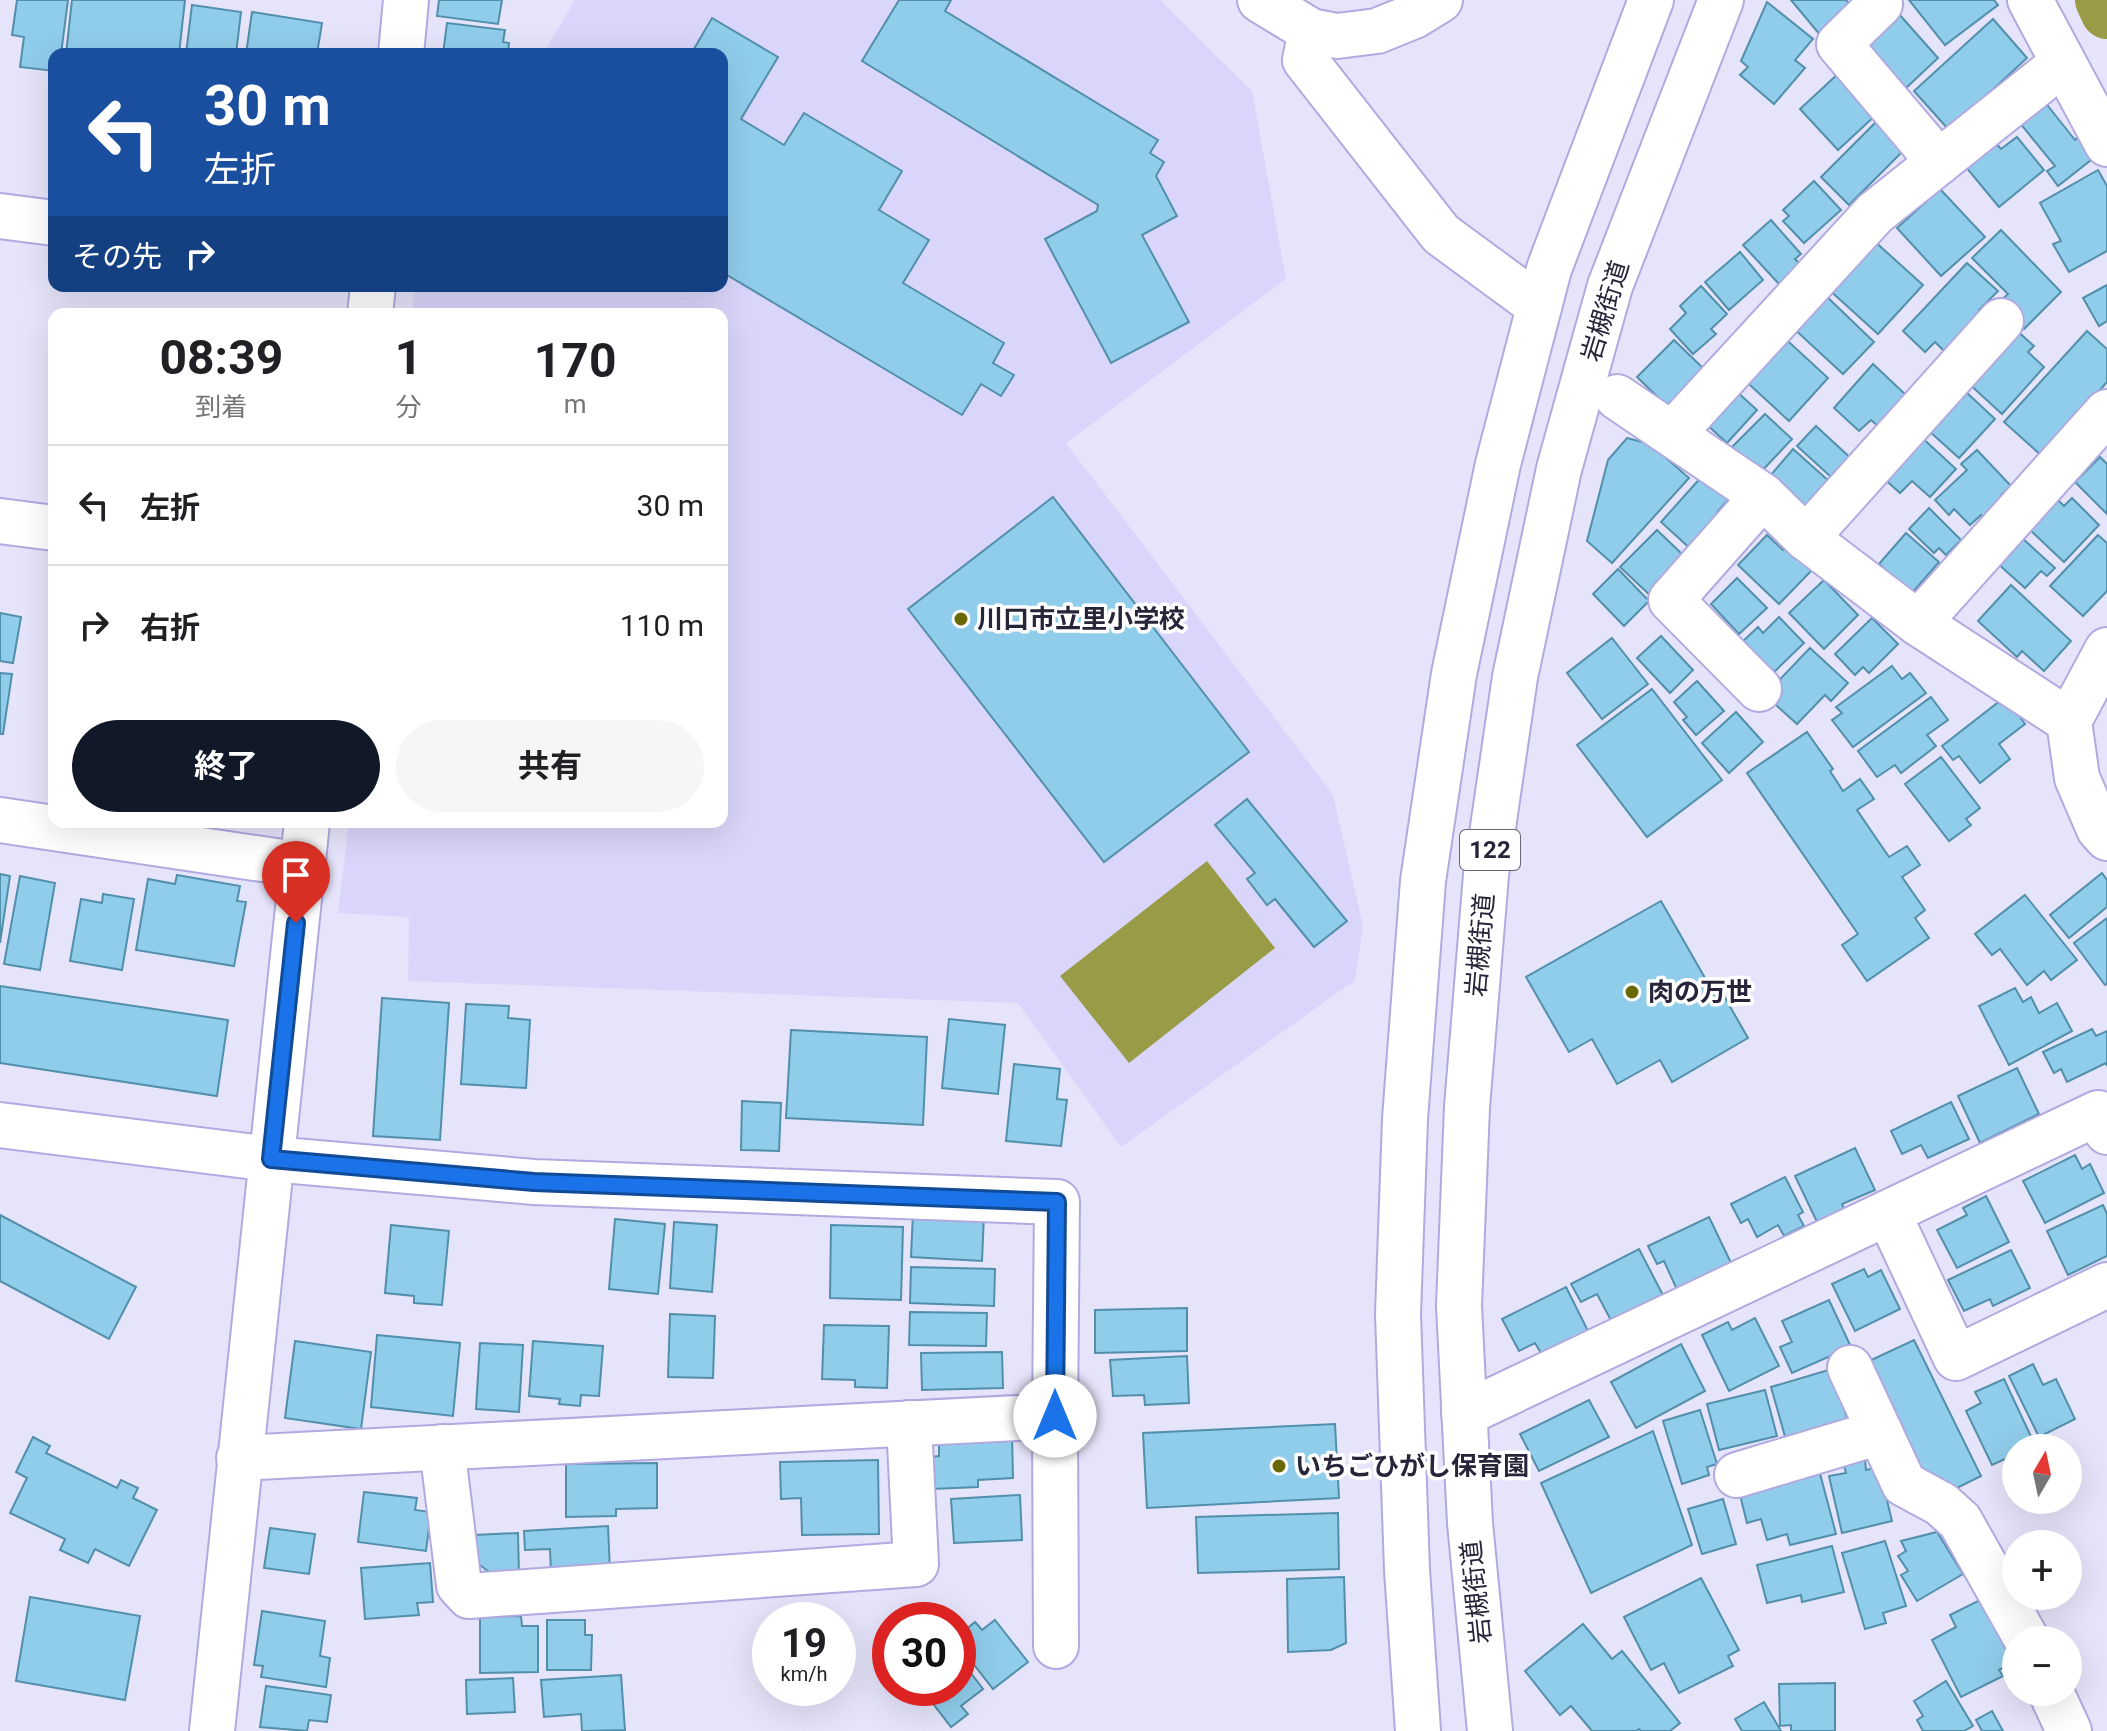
<!DOCTYPE html>
<html lang="ja">
<meta charset="utf-8">
<style>
:root{--surface:#fff;--page:#f6f6f6;--text:#202124;--muted:#757577;--line:#e0e0e0;--accent:#111827}
body{margin:0;font-family:Roboto,"Noto Sans JP",sans-serif;background:var(--page);color:var(--text);height:100vh;display:flex;flex-direction:column;font-size:30px;white-space:nowrap}
*{box-sizing:border-box;margin:0}
p{font-size:26px;color:var(--muted)}
.icon{flex:none;width:44px;height:44px;fill:none;stroke:currentColor;stroke-width:2;stroke-linecap:round;stroke-linejoin:round}
.map{position:relative;flex:1;overflow:hidden}
.side{position:absolute;left:48px;top:308px;width:680px;height:520px;display:flex;flex-direction:column;background:var(--surface);border-radius:16px;box-shadow:0 8px 32px #0002}
.side>*{flex:none}
.top-card{position:absolute;left:48px;top:48px;width:680px;height:244px;border-radius:16px;box-shadow:0 8px 32px #0002;background:#1a4fa0;color:#fff;overflow:hidden}
.needle{width:52px;rotate:9deg}
.buttons{position:absolute;left:2002px;top:1434px;display:grid;gap:16px}
.buttons a{display:grid;place-items:center;width:80px;height:80px;border-radius:50%;background:var(--surface);box-shadow:0 8px 32px #0002;font-size:40px}
.speed{position:absolute;left:752px;top:1602px;display:flex;gap:16px;font-size:40px;font-weight:700;text-align:center}
.speed>*{display:grid;place-content:center;width:104px;height:104px;border-radius:50%;background:var(--surface);box-shadow:0 8px 32px #0002;line-height:1}
.speed small{font-size:20px;font-weight:400}
.speed .limit{border:12px solid #d22;background:#fff;color:#111}
.pin{position:absolute;display:grid;place-items:center;width:68px;height:68px;color:#fff;margin:-82px -34px;border-radius:50% 50% 50% 0;rotate:-45deg;box-shadow:0 0 8px #0007}
.pin .icon{rotate:45deg}
.me{position:absolute;width:88px;margin:-44px;rotate:0deg;stroke-linejoin:round;filter:drop-shadow(0 0 6px #0008)}
.turn{display:flex;align-items:center;gap:28px;height:168px;padding:0 24px;font-size:36px}
.turn .icon{width:104px;height:104px;stroke-width:2.5}
.turn b{display:block;font-size:56px;line-height:68px}
.then{display:flex;align-items:center;height:76px;padding:0 24px;background:#0003;gap:16px;font-size:30px}
.eta{display:flex;justify-content:space-evenly;align-items:center;height:136px;text-align:center}
.eta b{font-size:48px;font-weight:700;line-height:56px}
.primary-button{display:flex;gap:16px;margin-top:auto;padding:16px 24px}
.primary-button a{flex:1;height:92px;border-radius:48px;background:var(--accent);color:#fff;font-size:32px;font-weight:700;line-height:92px;text-align:center}
.primary-button a+a{background:var(--page);color:var(--text)}
ul{padding:0;list-style:none}
li{display:flex;align-items:center;gap:24px;height:120px;padding:0 24px;border-top:2px solid var(--line)}
li div{flex:1}
li b{display:block;font-size:30px}
li em{font-style:normal}
.map>svg:first-child{display:block}
.built{fill:#dad6fb}
.water{fill:#999b47}
.lines{fill:none;stroke-linecap:round;stroke-linejoin:round}
.canal{stroke:#999b47;stroke-width:52}
.building{fill:#90cdeb;stroke:#528fab;stroke-width:2}
.minor-casing{stroke:#b1aae0;stroke-width:48}
.highway-casing{stroke:#b1aae0;stroke-width:48}
.minor{stroke:#fff;stroke-width:44}
.highway{stroke:#fff;stroke-width:44}
.route-casing{stroke:#114b97;stroke-width:20}
.route{stroke:#1a73e8;stroke-width:14}
.poi-dot{fill:#686905;stroke:#fff;stroke-width:3}
.labels{text-anchor:middle;stroke-width:7;stroke-linejoin:round;paint-order:stroke}
.shield{fill:#fff;stroke:#686674;stroke-width:2}
.shield-label{font-size:24px;font-weight:bold;fill:#272539}
.street-label{font-size:26px;fill:#272539;stroke:#fff}
.poi-label{font-size:26px;font-weight:bold;fill:#272539;stroke:#fff;text-anchor:start}
</style>
<div class="map">
<svg width="2107" height="1731" viewBox="0 0 2107 1731">
<rect width="100%" height="100%" fill="#e6e4fa"/>
<path class="built" d="M575 0H1160L1252 91 1286 279 1066 443 1333 795 1363 926 1355 980 1121 1147 1018 1003 408 981 409 917 338 913 349 822H722V314H412L415 286H722V54H543Z"/>
<path class="water" d="M1207 861 1275 948 1129 1063 1060 976Z"/>
<g class="lines">
<path class="canal" d="M2101 0 2107 13"/>
</g>
<g class="building">
<path d="M17 0H68L61 54H54V71L20 67 24 37 12 35Z"/>
<path d="M72 0H185L179 54H66Z"/>
<path d="M439 0H502L498 24 437 16Z"/>
<path d="M899 0H951L945 11 1158 140 1150 153 1164 162 1156 176 1177 216 1142 235 1189 322 1111 363 1045 239 1097 211 1098 205 862 61Z"/>
<path d="M1791 0H1846L1854 9 1821 36Z"/>
<path d="M1909 0H1994L1998 5 1945 45Z"/>
<path d="M1767 2 1813 39 1795 60 1805 68 1774 104 1740 75 1748 67 1741 61Z"/>
<path d="M192 5 241 12 236 54H186Z"/>
<path d="M252 12 322 23 317 54H246Z"/>
<path d="M1899 14 1938 58 1906 88 1866 43Z"/>
<path d="M712 18 778 57 741 119 784 145 804 113 902 171 879 210 929 240 903 283 1004 343 993 363 1014 375 1001 396 981 384 962 415 722 272V54H691Z"/>
<path d="M1993 19 2027 58 1949 130 1914 91Z"/>
<path d="M447 23 505 30 503 42 509 43 508 54H443Z"/>
<path d="M1840 72 1878 113 1838 150 1800 109Z"/>
<path d="M2044 101 2075 140 2079 135 2096 156 2058 186 2047 171 2055 166 2019 122Z"/>
<path d="M1877 121 1906 148 1849 205 1821 177Z"/>
<path d="M2017 137 2044 170 1999 207 1965 166 1995 142 2001 149Z"/>
<path d="M2098 170 2107 186V251L2069 272 2053 244 2061 241 2040 203Z"/>
<path d="M1814 181 1841 210 1804 243 1783 221 1789 216 1783 210Z"/>
<path d="M1940 189 1985 237 1941 276 1897 228Z"/>
<path d="M1771 220 1801 254 1795 259 1801 265 1779 284 1743 245Z"/>
<path d="M2001 230 2061 292 2024 329 1998 303 2008 294 1972 258Z"/>
<path d="M1872 239 1923 285 1878 334 1827 288Z"/>
<path d="M1740 252 1763 280 1729 310 1705 282Z"/>
<path d="M1967 263 1998 291 1979 310 1985 315 1948 355 1935 342 1925 352 1903 331Z"/>
<path d="M2107 285V321L2099 326 2083 298Z"/>
<path d="M1701 286 1727 314 1711 329 1716 334 1693 354 1670 329 1686 313 1680 306Z"/>
<path d="M1822 292 1874 342 1843 374 1791 326Z"/>
<path d="M2015 329 2034 346 2028 352 2044 367 2002 414 1967 382Z"/>
<path d="M2087 331 2107 349V382L2042 456 2004 422Z"/>
<path d="M1778 332 1828 378 1789 421 1739 375Z"/>
<path d="M1674 340 1707 372 1670 409 1637 377Z"/>
<path d="M1873 364 1906 395 1878 426 1871 420 1859 431 1834 408Z"/>
<path d="M1735 390 1757 410 1727 443 1705 423Z"/>
<path d="M1965 391 1995 419 1959 458 1929 431Z"/>
<path d="M1765 414 1792 439 1758 475 1730 449Z"/>
<path d="M1816 426 1856 463 1839 470 1831 477 1797 446Z"/>
<path d="M1918 434 1956 469 1930 497 1912 481 1900 493 1880 475Z"/>
<path d="M1627 438 1650 444 1689 478 1612 563 1587 541 1608 460Z"/>
<path d="M1793 449 1830 482 1801 514 1765 482Z"/>
<path d="M1977 450 2011 486 2001 495 2006 501 1986 521 1981 515 1970 525 1954 509 1949 515 1935 500 1967 470 1961 464Z"/>
<path d="M2100 457 2107 464V514L2075 482Z"/>
<path d="M1704 474 1731 497 1718 511 1724 517 1693 551 1661 522Z"/>
<path d="M1053 497 1249 752 1104 862 908 609Z"/>
<path d="M2072 498 2099 525 2064 562 2029 529 2058 500 2064 506Z"/>
<path d="M1929 508 1961 540 1946 555 1939 548 1934 553 1909 529Z"/>
<path d="M1657 530 1683 555 1671 567 1677 573 1653 598 1620 567Z"/>
<path d="M1906 533 1939 562 1912 593 1879 564Z"/>
<path d="M1767 535 1783 550 1789 544 1814 568 1779 604 1738 565Z"/>
<path d="M2098 535 2107 543V591L2083 616 2050 586Z"/>
<path d="M2021 537 2055 568 2047 576 2041 571 2025 588 1997 563Z"/>
<path d="M1618 569 1649 601 1624 626 1593 594Z"/>
<path d="M1737 578 1767 608 1739 634 1711 604Z"/>
<path d="M1824 580 1858 615 1824 649 1789 613Z"/>
<path d="M2011 585 2071 641 2044 671 2022 651 2017 657 1978 621Z"/>
<path d="M0 613 21 617 13 663 0 661Z"/>
<path d="M1779 617 1804 643 1771 675 1740 644 1758 627 1763 633Z"/>
<path d="M1872 618 1898 644 1869 673 1863 667 1855 675 1835 654Z"/>
<path d="M1661 636 1693 670 1670 693 1637 658Z"/>
<path d="M1612 638 1648 684 1602 719 1567 673Z"/>
<path d="M1810 648 1848 683 1831 701 1825 695 1797 724 1765 695Z"/>
<path d="M1892 666 1902 679 1910 673 1926 693 1853 747 1832 720 1842 713 1836 707Z"/>
<path d="M0 673 12 674 3 734H0Z"/>
<path d="M1697 681 1724 711 1696 735 1683 720 1687 717 1674 702Z"/>
<path d="M1652 689 1722 780 1647 837 1577 745Z"/>
<path d="M1931 697 1948 720 1927 735 1936 746 1901 773 1895 765 1877 777 1858 751Z"/>
<path d="M2005 697 2025 724 1999 744 2010 759 1980 783 1959 756 1953 760 1942 746Z"/>
<path d="M1736 712 1763 742 1729 773 1702 743Z"/>
<path d="M1807 732 1833 769 1830 771 1843 791 1860 779 1874 799 1857 810 1889 857 1907 846 1920 865 1902 877 1925 910 1915 918 1929 938 1867 981 1842 945 1858 934 1747 773Z"/>
<path d="M1941 757 1980 808 1966 819 1971 825 1949 841 1905 784Z"/>
<path d="M1247 799 1347 921 1314 947 1275 899 1267 905 1247 879 1255 873 1215 825Z"/>
<path d="M2102 873 2107 880V907L2069 938 2050 915Z"/>
<path d="M0 874 10 876 0 943Z"/>
<path d="M177 875 240 886 237 901 246 902 234 966 136 950 148 879 175 884Z"/>
<path d="M20 876 55 883 40 970 4 964Z"/>
<path d="M103 894 134 899 122 970 70 961 81 899 102 903Z"/>
<path d="M2025 895 2077 960 2051 980 2044 971 2027 985 2000 949 1992 955 1975 934Z"/>
<path d="M1661 901 1717 999 1724 996 1748 1038 1672 1082 1660 1060 1617 1084 1592 1039 1569 1052 1526 977Z"/>
<path d="M2107 918V984L2105 985 2074 943Z"/>
<path d="M0 986 228 1020 217 1096 0 1063Z"/>
<path d="M2015 988 2023 1002 2031 997 2039 1013 2057 1003 2072 1031 2009 1065 1979 1006Z"/>
<path d="M382 998 449 1003 440 1140 373 1136Z"/>
<path d="M466 1004 509 1006 508 1018 530 1020 526 1088 461 1084Z"/>
<path d="M949 1019 1005 1025 998 1094 942 1088Z"/>
<path d="M2092 1029 2096 1036 2107 1031V1066L2106 1063 2067 1082 2061 1069 2054 1073 2043 1052Z"/>
<path d="M791 1030 927 1037 923 1125 786 1118Z"/>
<path d="M1014 1064 1060 1069 1057 1099 1067 1100 1061 1146 1006 1141Z"/>
<path d="M2017 1068 2039 1114 1980 1143 1958 1096Z"/>
<path d="M742 1101 781 1103 779 1151 741 1150Z"/>
<path d="M1951 1102 1969 1139 1928 1158 1921 1145 1902 1154 1891 1131Z"/>
<path d="M1855 1148 1875 1190 1842 1204 1845 1211 1818 1224 1795 1176Z"/>
<path d="M2075 1155 2082 1169 2090 1164 2104 1193 2045 1223 2023 1181Z"/>
<path d="M1785 1177 1803 1212 1798 1215 1804 1226 1784 1236 1778 1225 1757 1237 1748 1219 1741 1223 1731 1204Z"/>
<path d="M1986 1196 2009 1242 1957 1268 1937 1230 1967 1215 1963 1208Z"/>
<path d="M2103 1205 2107 1214V1256L2068 1275 2047 1231Z"/>
<path d="M913 1212 984 1215 982 1261 911 1257Z"/>
<path d="M0 1215 136 1287 109 1339 0 1281Z"/>
<path d="M1709 1217 1733 1267 1678 1292 1664 1261 1657 1264 1648 1246Z"/>
<path d="M615 1219 665 1224 658 1294 609 1289Z"/>
<path d="M674 1222 717 1225 712 1292 670 1288Z"/>
<path d="M391 1225 449 1231 442 1305 414 1303V1296L385 1293Z"/>
<path d="M831 1225 903 1227 901 1300 830 1298Z"/>
<path d="M1639 1249 1665 1299 1614 1326 1597 1294 1581 1302 1571 1284Z"/>
<path d="M2011 1250 2030 1288 1993 1306 1990 1299 1964 1311 1948 1280Z"/>
<path d="M911 1267 995 1269 994 1306 910 1303Z"/>
<path d="M1864 1269 1868 1277 1881 1270 1900 1309 1855 1331 1832 1284Z"/>
<path d="M1566 1287 1591 1337 1545 1360 1535 1343 1519 1351 1502 1319Z"/>
<path d="M1829 1300 1851 1347 1792 1373 1780 1347 1792 1342 1782 1321Z"/>
<path d="M1187 1308V1351L1095 1353V1310Z"/>
<path d="M910 1312 987 1313 986 1346 909 1345Z"/>
<path d="M670 1314 715 1316 713 1378 668 1377Z"/>
<path d="M1755 1318 1779 1366 1729 1391 1702 1335 1728 1322 1732 1330Z"/>
<path d="M824 1325 889 1326 887 1388 855 1387V1380L822 1379Z"/>
<path d="M377 1335 460 1343 453 1416 371 1407Z"/>
<path d="M1914 1340 1981 1476 1955 1489 1924 1480 1867 1362Z"/>
<path d="M295 1341 371 1352 361 1429 285 1418Z"/>
<path d="M533 1341 603 1346 599 1396 581 1395 580 1406 559 1404 560 1399 529 1396Z"/>
<path d="M480 1343 523 1345 519 1412 476 1409Z"/>
<path d="M1681 1344 1705 1391 1636 1428 1611 1382Z"/>
<path d="M1002 1352 1003 1388 922 1390 921 1353Z"/>
<path d="M1187 1356 1189 1403 1145 1405 1144 1395 1113 1396 1110 1360Z"/>
<path d="M2033 1364 2043 1385 2056 1379 2075 1419 2039 1437 2009 1376Z"/>
<path d="M1832 1369 1848 1422 1786 1440 1771 1387Z"/>
<path d="M2004 1379 2035 1445 2028 1448H2016V1454L1992 1465 1966 1411 1981 1403 1975 1392Z"/>
<path d="M1765 1390 1777 1436 1719 1450 1707 1404Z"/>
<path d="M1589 1400 1609 1437 1539 1471 1520 1434Z"/>
<path d="M1700 1410 1717 1464 1707 1467 1709 1475 1682 1484 1663 1421Z"/>
<path d="M1335 1424 1339 1498 1147 1508 1143 1433Z"/>
<path d="M1653 1431 1692 1545 1591 1593 1541 1483Z"/>
<path d="M1012 1435 1013 1478 978 1480V1487L932 1489 931 1457 939 1456V1438Z"/>
<path d="M33 1437 50 1446 46 1453 117 1488 121 1480 138 1488 133 1498 157 1510 129 1566 95 1549 88 1563 60 1550 65 1539 10 1513 27 1478 16 1472Z"/>
<path d="M878 1460 879 1534 802 1535 801 1498 781 1499 780 1462Z"/>
<path d="M1865 1460 1866 1470 1879 1467 1892 1521 1842 1533 1829 1476 1846 1473 1844 1465Z"/>
<path d="M657 1463V1508L616 1509V1516L566 1517V1464Z"/>
<path d="M1818 1466 1836 1534 1790 1545 1787 1534 1767 1540 1761 1519 1747 1523 1738 1487Z"/>
<path d="M364 1492 417 1498 415 1510 431 1512 426 1551 358 1542Z"/>
<path d="M1020 1495 1022 1540 954 1543 951 1499Z"/>
<path d="M1723 1499 1736 1544 1702 1554 1688 1509Z"/>
<path d="M1338 1513 1339 1569 1198 1573 1196 1517Z"/>
<path d="M608 1526 610 1571 551 1574 550 1549 525 1550 524 1531Z"/>
<path d="M270 1528 315 1534 309 1574 264 1568Z"/>
<path d="M1937 1532 1963 1574 1917 1601 1901 1575 1908 1571 1898 1556 1906 1551 1901 1541Z"/>
<path d="M518 1533 519 1576 496 1577 477 1563 475 1535Z"/>
<path d="M1885 1541 1906 1606 1883 1613 1886 1623 1865 1629 1842 1553Z"/>
<path d="M1832 1546 1844 1592 1802 1602 1801 1595 1767 1603 1757 1565Z"/>
<path d="M430 1563 433 1602 417 1603 419 1615 365 1619 361 1568Z"/>
<path d="M1344 1577 1346 1643 1331 1650 1288 1652 1287 1579Z"/>
<path d="M1701 1578 1739 1650 1728 1656 1733 1666 1679 1693 1664 1663 1651 1670 1624 1617Z"/>
<path d="M30 1597 140 1616 125 1700 16 1681Z"/>
<path d="M1982 1599 2015 1662 1999 1670 2003 1676 1961 1697 1932 1640 1956 1627 1950 1615Z"/>
<path d="M262 1611 325 1621 320 1656 330 1658 326 1687 261 1677 263 1666 254 1665Z"/>
<path d="M521 1616 522 1626H538V1672L480 1673V1617Z"/>
<path d="M547 1620H585V1635H592L591 1670H547Z"/>
<path d="M995 1620 1028 1662 993 1689 958 1644V1636L975 1622 982 1630Z"/>
<path d="M1583 1624 1612 1659 1622 1651 1680 1723 1670 1731H1641L1639 1729 1636 1731H1592L1571 1706 1560 1715 1525 1671Z"/>
<path d="M958 1656 983 1689 961 1706 968 1714 951 1727 921 1688H958Z"/>
<path d="M621 1675 625 1730 582 1731 581 1714 544 1717 541 1680Z"/>
<path d="M513 1678 515 1712 467 1714 466 1680Z"/>
<path d="M1946 1681 1973 1726 1964 1731H1923L1917 1720 1923 1716 1914 1701Z"/>
<path d="M1835 1683V1731H1791V1725L1780 1726 1779 1684Z"/>
<path d="M266 1686 331 1695 327 1722 309 1720 307 1731 260 1727Z"/>
<path d="M1764 1702 1781 1731H1742L1735 1719Z"/>
<path d="M1992 1711 2003 1731H1982L1976 1720Z"/>
</g>
<g class="lines">
<g class="minor-casing">
<g id="minor">
<path d="M1260 0 1311 31 1337 36 1377 31 1414 16 1440 0"/>
<path d="M1877 0 1880 4 1839 44 1939 162"/>
<path d="M2030 0 2107 144"/>
<path d="M1311 31 1305 60 1441 234 1539 306"/>
<path d="M401 54 406 0"/>
<path d="M0 216 54 223"/>
<path d="M370 314 373 286"/>
<path d="M1617 397 1763 496 1806 538 1918 623 2069 721"/>
<path d="M1673 433 1875 213 2063 63"/>
<path d="M0 521 54 528"/>
<path d="M1806 538 2001 321"/>
<path d="M1918 623 2107 412"/>
<path d="M2107 650 2069 721 2077 778 2099 829 2107 838"/>
<path d="M1759 689 1671 600 1763 496"/>
<path d="M0 820 302 865"/>
<path d="M0 1125 271 1159 534 1182 1057 1202 1055 1416 239 1458"/>
<path d="M1888 1213 1956 1358 2107 1285"/>
<path d="M1850 1368 1904 1484 1941 1504 1960 1521 2027 1640"/>
<path d="M1464 1414 2098 1113 2107 1132"/>
<path d="M1055 1416 1056 1646"/>
<path d="M442 1447 459 1585 469 1596 916 1564 909 1423"/>
<path d="M1737 1475 1880 1432"/>
<path d="M2051 1692 2069 1731"/>
<path d="M212 1731 307 822"/>
</g>
</g>
<g class="highway-casing">
<g id="highway">
<path d="M1418 1731 1407 1570 1398 1314 1405 1119 1423 881 1454 674 1498 464 1549 269 1651 0"/>
<path d="M1490 1731 1470 1523 1459 1306 1467 1107 1486 875 1515 677 1559 469 1610 286 1721 0"/>
</g>
</g>
<use href="#minor" class="minor"/>
<use href="#highway" class="highway"/>
</g>
<g class="lines">
<g class="route-casing">
<path id="route" d="M296 923 271 1159 534 1182 1057 1202 1055 1416"/>
</g>
<use href="#route" class="route"/>
</g>
<g class="poi-dot">
<circle cx="961" cy="619" r="8"/>
<circle cx="1632" cy="992" r="8"/>
<circle cx="1279" cy="1466" r="8"/>
</g>
<g class="labels">
<rect class="shield" x="1460" y="830" width="60" height="40" rx="6"/>
<g class="shield-label">
<text x="1490" y="858">122</text>
</g>
<g class="street-label">
<text transform="translate(1605 311) rotate(-73)" y="9">岩槻街道</text>
<text transform="translate(1480 945) rotate(-85)" y="9">岩槻街道</text>
<text transform="translate(1476 1592) rotate(-96)" y="9">岩槻街道</text>
</g>
<g class="poi-label">
<text x="977" y="628">川口市立里小学校</text>
<text x="1648" y="1001">肉の万世</text>
<text x="1295" y="1475">いちごひがし保育園</text>
</g>
</g>
</svg>
<div class="buttons">
<a><svg class="needle" viewBox="-14 -14 28 28"><path d="M0-13l5 13h-10z" fill="#e53935"/><path d="M0 13l5-13h-10z" fill="#757577"/></svg></a>
<a>+</a>
<a>−</a>
</div>
<div class="speed"><div>19<small>km/h</small></div><div class="limit">30</div></div>
<div class="pin" style="left:296px;top:923px;background:#d93025"><svg class="icon" aria-label="arrive" viewBox="0 0 24 24"><path d="M6 21V4h12l-3 4 3 4H6"/></svg></div>
<svg class="me" style="left:1055px;top:1416px" viewBox="-20 -20 40 40"><circle r="19" fill="#fff"/><path d="M0-13L10 11 0 6-10 11z" fill="#1a73e8"/></svg>
<div class="top-card">
<div class="turn"><svg class="icon" aria-label="left" viewBox="0 0 24 24"><path d="M17 20v-9H6M10 6l-5 5 5 5"/></svg><div><b>30 m</b>左折</div></div>
<div class="then">その先<svg class="icon" aria-label="right" viewBox="0 0 24 24"><path d="M7 20v-9h11M14 6l5 5-5 5"/></svg></div>
</div>
<section class="side">
<div class="eta">
<div><b>08:39</b><p>到着</p></div>
<div><b>1</b><p>分</p></div>
<div><b>170</b><p>m</p></div>
</div>
<ul>
<li><svg class="icon" aria-label="left" viewBox="0 0 24 24"><path d="M17 20v-9H6M10 6l-5 5 5 5"/></svg><div><b>左折</b></div><em>30 m</em></li>
<li><svg class="icon" aria-label="right" viewBox="0 0 24 24"><path d="M7 20v-9h11M14 6l5 5-5 5"/></svg><div><b>右折</b></div><em>110 m</em></li>
</ul>
<div class="primary-button"><a>終了</a><a>共有</a></div>
</section>
</div>
